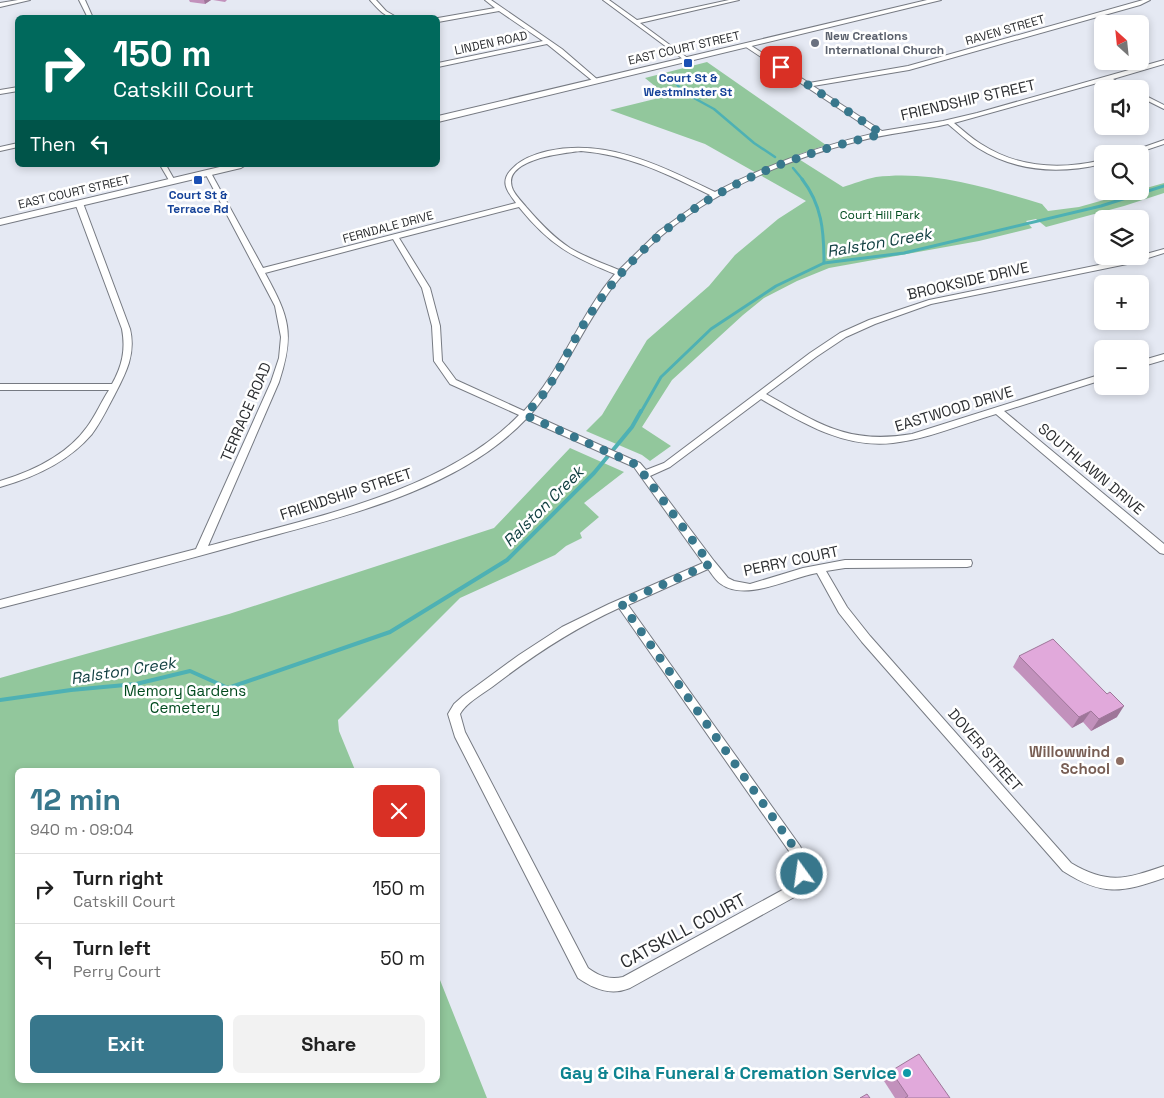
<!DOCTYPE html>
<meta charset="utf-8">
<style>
:root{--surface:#fff;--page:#f2f2f2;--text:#222;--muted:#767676;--line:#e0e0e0;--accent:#38778c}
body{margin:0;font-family:"Space Grotesk",sans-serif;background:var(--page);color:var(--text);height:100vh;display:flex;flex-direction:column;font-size:19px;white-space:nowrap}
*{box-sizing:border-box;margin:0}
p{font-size:16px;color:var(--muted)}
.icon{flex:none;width:28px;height:28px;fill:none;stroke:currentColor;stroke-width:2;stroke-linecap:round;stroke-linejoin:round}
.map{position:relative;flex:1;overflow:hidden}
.sheet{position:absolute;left:15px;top:768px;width:425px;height:315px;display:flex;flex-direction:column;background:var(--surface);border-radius:8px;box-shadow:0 2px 8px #0003}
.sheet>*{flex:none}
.hud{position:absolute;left:15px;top:15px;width:425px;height:152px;border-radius:8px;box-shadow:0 2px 8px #0003;background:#00695c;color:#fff;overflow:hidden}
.needle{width:32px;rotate:333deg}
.controls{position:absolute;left:1094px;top:15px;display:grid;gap:10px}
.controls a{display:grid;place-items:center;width:55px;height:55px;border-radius:8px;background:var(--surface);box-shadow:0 2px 8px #0003;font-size:25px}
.pin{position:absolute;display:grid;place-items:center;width:42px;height:42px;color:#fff;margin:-21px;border-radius:10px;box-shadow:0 2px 8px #0006}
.me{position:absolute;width:55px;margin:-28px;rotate:346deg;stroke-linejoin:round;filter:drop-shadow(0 0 4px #0008)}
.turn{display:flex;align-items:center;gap:18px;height:105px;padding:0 15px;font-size:22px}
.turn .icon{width:65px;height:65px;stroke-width:2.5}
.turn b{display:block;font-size:35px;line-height:42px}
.then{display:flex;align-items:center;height:48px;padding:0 15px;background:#0003;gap:10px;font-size:19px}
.round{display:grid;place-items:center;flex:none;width:52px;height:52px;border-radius:8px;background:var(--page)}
.overview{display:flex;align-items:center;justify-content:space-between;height:85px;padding:0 15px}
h1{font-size:30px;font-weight:800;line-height:38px;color:var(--accent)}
.button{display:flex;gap:10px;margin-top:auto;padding:10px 15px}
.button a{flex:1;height:58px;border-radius:8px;background:var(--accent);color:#fff;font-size:20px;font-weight:800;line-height:58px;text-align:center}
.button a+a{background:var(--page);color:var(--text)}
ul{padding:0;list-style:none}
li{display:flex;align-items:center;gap:15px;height:70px;padding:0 15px;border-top:1px solid var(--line)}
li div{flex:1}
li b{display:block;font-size:19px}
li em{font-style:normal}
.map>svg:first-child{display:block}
.green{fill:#92c79c}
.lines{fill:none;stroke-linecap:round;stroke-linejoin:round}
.stream-far2{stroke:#4eb1b4;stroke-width:2.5}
.stream-far1{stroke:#4eb1b4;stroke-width:3}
.stream{stroke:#4eb1b4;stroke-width:4}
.street-casing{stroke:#767a82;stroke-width:2}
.secondary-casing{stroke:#767a82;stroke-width:2}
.street{fill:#fff;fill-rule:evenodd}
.secondary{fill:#fff;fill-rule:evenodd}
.wall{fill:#c291bc}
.shaded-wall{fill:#9e7699}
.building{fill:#e1a9db;stroke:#9e7699}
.route{stroke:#38778c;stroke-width:9;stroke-dasharray:0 16.2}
.worship-dot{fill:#6b7280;stroke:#fff;stroke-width:2}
.transit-dot{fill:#1a4fb4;stroke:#fff;stroke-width:2}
.education-dot{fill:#8d6e63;stroke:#fff;stroke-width:2}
.culture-dot{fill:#0f9aa8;stroke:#fff;stroke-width:2}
.labels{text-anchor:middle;stroke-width:5;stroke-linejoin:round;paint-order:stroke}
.far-street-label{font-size:12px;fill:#2c2e31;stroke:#fff}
.far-worship-label{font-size:12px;font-weight:bold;fill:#5b616d;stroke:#fff;text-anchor:start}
.far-transit-label{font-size:12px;font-weight:bold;fill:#164399;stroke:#fff}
.far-park-label{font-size:12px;fill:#004a1e;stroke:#fff}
.street-label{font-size:15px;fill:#2c2e31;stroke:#fff}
.park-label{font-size:15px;fill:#004a1e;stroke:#fff}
.education-label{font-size:15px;font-weight:bold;fill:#785e54;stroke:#fff;text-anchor:end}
.water-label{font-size:16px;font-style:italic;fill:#124042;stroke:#fff}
.near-street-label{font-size:18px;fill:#2c2e31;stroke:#fff}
.near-culture-label{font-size:18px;font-weight:bold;fill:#0d838f;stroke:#fff;text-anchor:end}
</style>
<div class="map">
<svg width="1164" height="1098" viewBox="0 0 1164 1098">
<rect width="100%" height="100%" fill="#e5e9f3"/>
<g class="green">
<path d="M707 62 826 145 794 156 843 187C853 184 865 179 876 177 933 170 988 188 1042 204L1048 211 1079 207 1164 183V193L1124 206 1046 227 1036 219 1026 221 1032 228 979 241 829 268 797 281 764 298 743 315 672 380 642 427 671 446 650 461 642 455 586 431 602 415 647 340 709 286 735 255 778 219 806 201 705 144 610 110 667 96 645 78Z"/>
<path d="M570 448 624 472 584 503 599 517 580 533 582 538 566 546 555 555 460 598 338 720 339 731 355 770H18V1080H438V975L487 1098H0V678L229 614 494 528Z"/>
</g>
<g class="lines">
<g class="stream-far2">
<path d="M671 77 683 92 714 109 754 143 775 157"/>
<path d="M793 168 803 180"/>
</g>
<g class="stream-far1">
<path d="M802 179C822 205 824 231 824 263"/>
<path d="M641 412 661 377 711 329 776 286 824 263 904 253 1101 206 1164 186"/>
</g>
<path class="stream" d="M0 700 71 690 136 684 190 671 228 688 390 632 507 560 594 473 632 427 641 411"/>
<g class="street-casing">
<g id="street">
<path d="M18 0H30L0 7V3Z"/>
<path d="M79 0H85L93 18H88Z"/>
<path d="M370 0H376L386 11 398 18C385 18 379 10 370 0Z"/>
<path d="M485 0H491L562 49 598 80V82H594L547 44 438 67V63L543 41 499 11 438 22V18L495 8Z"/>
<path d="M603 0H609L637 20 729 0H739L640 23 689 59V61L687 62Z"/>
<path d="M1143 0H1150L1140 5 909 70 813 86 882 131 943 121 977 113 1164 60V64L1113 79 1131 89H1123L1108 80 954 123C963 130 971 138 981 144 1018 168 1061 170 1102 160V164C1060 174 1016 172 978 148 967 141 958 132 948 124 918 131 888 133 859 141 767 164 674 208 615 284 583 325 565 374 531 414L640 463 646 470 664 463 810 353 840 333 869 320 929 300 1128 259 1164 249V253L1132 263 931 304 875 324 846 337 816 357 766 394C819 424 849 445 912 434L1102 374V380L1004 411 1164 544V554L1160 553 996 414C962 424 928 439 893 443 844 449 801 422 761 399L670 467 650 476 714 561 728 578 734 581 750 584 803 568 845 560H971L972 563 971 566 967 567 845 568 826 571 847 607 870 636 1071 863C1108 885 1126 879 1164 866V878C1121 893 1102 896 1063 871L862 642 839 613 817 573C789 578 746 602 721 584 716 581 712 574 708 569L628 605 800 846C809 864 809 878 798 895L630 988C611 996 594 989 578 978L455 737 448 714 454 704 463 696 519 655 562 627 609 604 703 563 634 467 526 419C457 492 340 517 246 543 164 566 82 587 0 608V600L196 549 271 382 279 358 281 337 275 306 205 173 206 172 211 173 263 268 516 203C506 190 499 180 514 167 523 158 536 154 548 151 608 138 663 167 715 192 766 165 819 146 876 133L746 47V45H750L809 83 908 66ZM581 151C630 155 667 174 710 195L659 231 619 270C602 263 585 257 570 248 553 237 540 223 527 208 523 203 516 196 513 190 499 159 565 153 581 151ZM519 207C550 245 570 256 615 274 579 315 562 370 524 411L456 380 442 361 440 326 430 288 399 238ZM393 239 422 288 432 326 434 361 450 384 519 415C445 492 308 519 208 546L279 382C295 333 289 317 265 273ZM619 608 791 854C795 866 795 876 788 887L623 977C609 980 599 976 588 968L465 732 460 714C466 703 481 695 492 687 532 656 573 629 619 608Z"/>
<path d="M18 87V91L0 94V90Z"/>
<path d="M1140 93 1164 105V109L1140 97Z"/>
<path d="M1164 140V144L1134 154H1124Z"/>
<path d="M18 143V147L0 151V147Z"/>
<path d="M160 165H166L175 181 174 182H170Z"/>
<path d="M79 201 83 203 130 329C136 354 126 373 115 394 108 407 101 422 92 434 68 462 35 477 0 487V481C33 471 67 455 87 427 96 415 101 402 109 390H0V384H112C122 366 126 350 122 329L75 203Z"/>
<path d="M1164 354V360L1140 367V361Z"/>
</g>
</g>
<g class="secondary-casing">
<g id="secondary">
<path d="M927 0H941L438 122V116Z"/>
<path d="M228 165H246L241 168 0 225V219Z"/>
</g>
</g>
<use href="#street" class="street"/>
<use href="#secondary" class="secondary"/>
</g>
<g class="wall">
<path d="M189 0H211L205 4 190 2Z"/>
<path d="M213 0H227L225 2Z"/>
<path d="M1019 656 1117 717 1091 731 1083 722 1072 728 1013 667Z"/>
<path d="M891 1071 950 1098H895L884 1081Z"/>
</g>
<g class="shaded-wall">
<path d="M204 0H211L205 4Z"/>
<path d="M1124 706 1117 717 1091 731 1099 719Z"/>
<path d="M1091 711 1083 722 1072 728 1079 717Z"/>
</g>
<g class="building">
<path d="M1053 639 1107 694 1110 692 1124 706 1099 719 1091 711 1079 717 1019 656Z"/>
<path d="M919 1054 950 1098H905L908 1096 891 1071Z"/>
<path d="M867 1094 870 1098H860Z"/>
</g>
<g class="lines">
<path class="route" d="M781 67 882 134C761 162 662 207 591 313 575 336 564 362 549 386 543 396 534 405 525 415L637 465 710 564 621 603 796 850 801 861 802 874"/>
</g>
<circle class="worship-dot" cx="815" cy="43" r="5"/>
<g class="transit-dot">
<rect x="683" y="58" width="10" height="10" rx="2.5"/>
<rect x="193" y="175" width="10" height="10" rx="2.5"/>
</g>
<circle class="education-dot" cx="1120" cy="761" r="5"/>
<circle class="culture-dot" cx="907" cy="1073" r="5"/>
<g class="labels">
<g class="far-street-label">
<text transform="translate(1005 30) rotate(-16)" y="4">RAVEN STREET</text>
<text transform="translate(491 43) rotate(-12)" y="4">LINDEN ROAD</text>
<text transform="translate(684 48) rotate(-13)" y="4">EAST COURT STREET</text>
<text transform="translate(74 192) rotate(-13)" y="4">EAST COURT STREET</text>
<text transform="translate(388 227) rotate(-15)" y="4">FERNDALE DRIVE</text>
</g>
<g class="far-worship-label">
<text x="825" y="40">New Creations<tspan x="825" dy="14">International Church</tspan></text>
</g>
<g class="far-transit-label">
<text x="688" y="82">Court St &amp;<tspan x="688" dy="14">Westminster St</tspan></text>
<text x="198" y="199">Court St &amp;<tspan x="198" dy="14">Terrace Rd</tspan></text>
</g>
<g class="far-park-label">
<text x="880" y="219">Court Hill Park</text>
</g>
<g class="street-label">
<text transform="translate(968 100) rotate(-13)" y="5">FRIENDSHIP STREET</text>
<text transform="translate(968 281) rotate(-13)" y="5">BROOKSIDE DRIVE</text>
<text transform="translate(954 409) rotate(-17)" y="5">EASTWOOD DRIVE</text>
<text transform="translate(246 412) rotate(-67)" y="5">TERRACE ROAD</text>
<text transform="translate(1091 469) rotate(40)" y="5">SOUTHLAWN DRIVE</text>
<text transform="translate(346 494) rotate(-18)" y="5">FRIENDSHIP STREET</text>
<text transform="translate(791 561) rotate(-12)" y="5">PERRY COURT</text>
<text transform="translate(985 750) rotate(49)" y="5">DOVER STREET</text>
</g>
<g class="park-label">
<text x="185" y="696">Memory Gardens<tspan x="185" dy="17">Cemetery</tspan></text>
</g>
<g class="education-label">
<text x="1110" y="757">Willowwind<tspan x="1110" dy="17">School</tspan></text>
</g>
<g class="water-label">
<text transform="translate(879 242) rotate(-10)" y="6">Ralston Creek</text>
<text transform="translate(543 506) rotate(-45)" y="6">Ralston Creek</text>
<text transform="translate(123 670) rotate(-9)" y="6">Ralston Creek</text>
</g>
<g class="near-street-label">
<text transform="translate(683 931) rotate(-28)" y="6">CATSKILL COURT</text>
</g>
<g class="near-culture-label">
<text x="897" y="1079">Gay &amp; Ciha Funeral &amp; Cremation Service</text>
</g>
</g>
</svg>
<div class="controls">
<a><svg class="needle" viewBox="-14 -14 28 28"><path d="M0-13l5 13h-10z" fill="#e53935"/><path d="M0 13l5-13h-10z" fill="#767676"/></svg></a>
<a><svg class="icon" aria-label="sound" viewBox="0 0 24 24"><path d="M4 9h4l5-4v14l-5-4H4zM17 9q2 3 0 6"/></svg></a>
<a><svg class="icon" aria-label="search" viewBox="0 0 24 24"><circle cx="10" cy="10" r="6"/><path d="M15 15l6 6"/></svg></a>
<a><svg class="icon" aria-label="layers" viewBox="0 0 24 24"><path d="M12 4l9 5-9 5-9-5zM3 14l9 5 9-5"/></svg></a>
<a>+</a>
<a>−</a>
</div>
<div class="pin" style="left:781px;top:67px;background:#d93025"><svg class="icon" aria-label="arrive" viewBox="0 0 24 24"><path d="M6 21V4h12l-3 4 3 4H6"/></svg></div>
<svg class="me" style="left:802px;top:874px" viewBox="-20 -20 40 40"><circle r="17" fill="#38778c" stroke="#fff" stroke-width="3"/><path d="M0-11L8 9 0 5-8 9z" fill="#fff"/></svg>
<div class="hud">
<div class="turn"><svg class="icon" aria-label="right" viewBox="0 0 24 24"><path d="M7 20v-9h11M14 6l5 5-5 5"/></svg><div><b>150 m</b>Catskill Court</div></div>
<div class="then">Then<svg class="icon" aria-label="left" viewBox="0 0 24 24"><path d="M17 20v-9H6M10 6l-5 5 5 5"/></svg></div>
</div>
<section class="sheet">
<div class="overview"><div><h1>12 min</h1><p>940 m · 09:04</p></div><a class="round" style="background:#d93025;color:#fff"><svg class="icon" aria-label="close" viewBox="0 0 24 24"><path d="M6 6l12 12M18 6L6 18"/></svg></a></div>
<ul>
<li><svg class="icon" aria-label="right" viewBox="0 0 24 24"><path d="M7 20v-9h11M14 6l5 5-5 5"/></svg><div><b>Turn right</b><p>Catskill Court</p></div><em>150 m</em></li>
<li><svg class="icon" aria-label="left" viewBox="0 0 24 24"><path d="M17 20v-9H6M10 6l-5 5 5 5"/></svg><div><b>Turn left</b><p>Perry Court</p></div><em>50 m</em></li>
</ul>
<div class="button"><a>Exit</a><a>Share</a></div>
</section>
</div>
